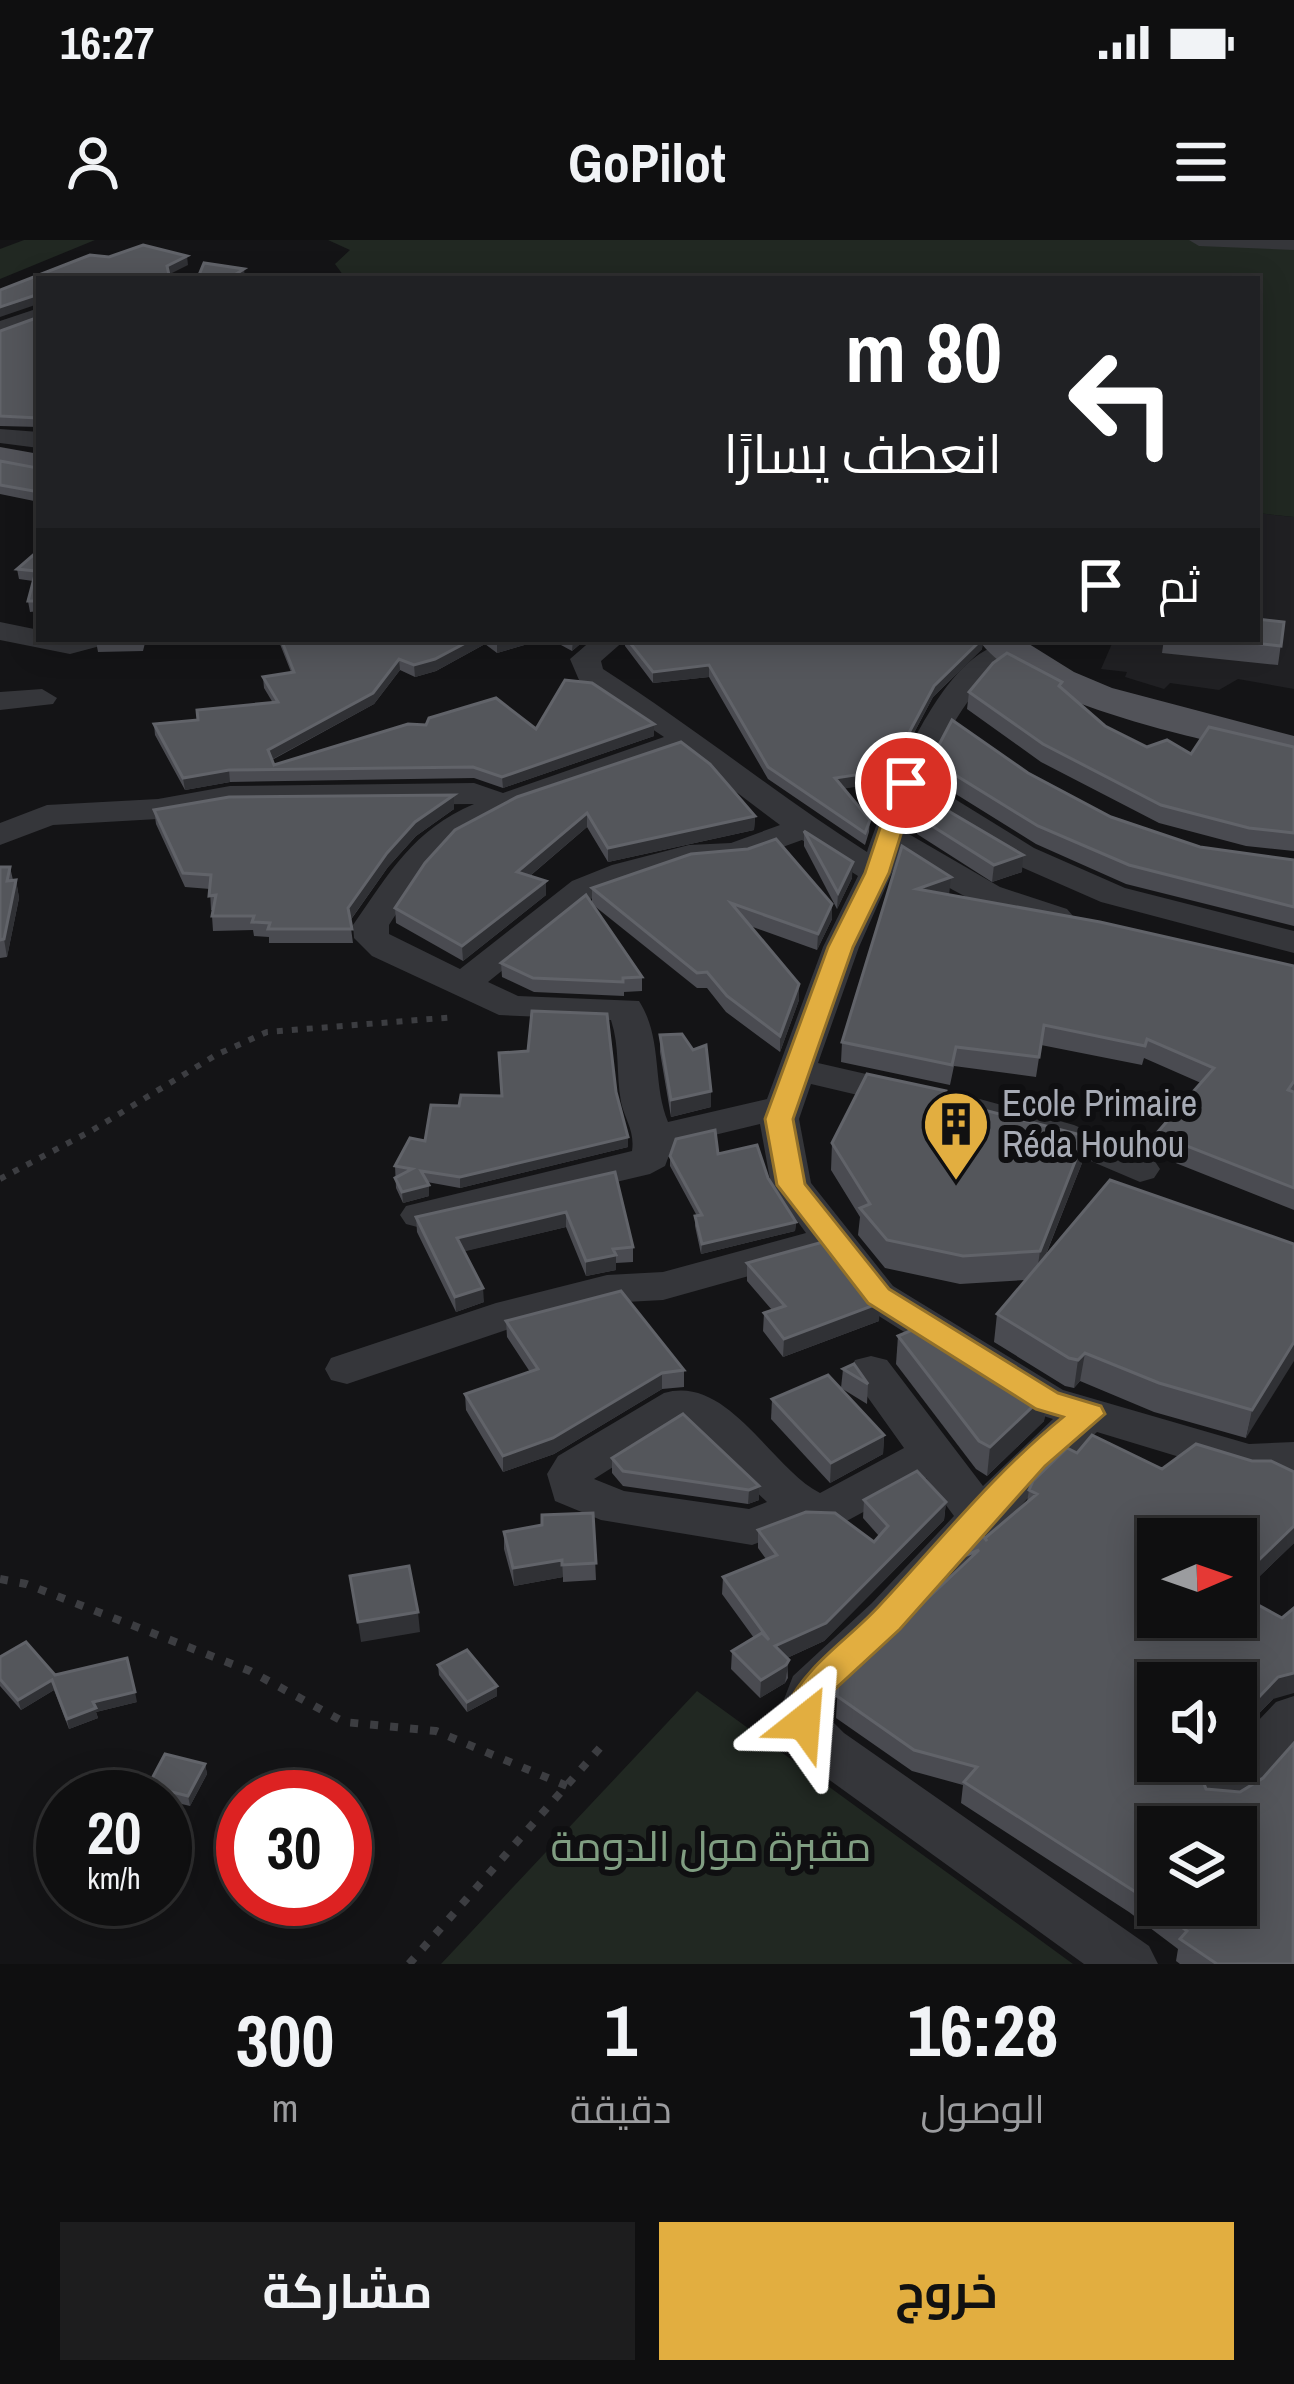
<!DOCTYPE html>
<html lang="ar">
<meta charset="utf-8">
<style>
:root{--surface:#0f0f10;--page:#1d1d1e;--text:#f1f3f6;--muted:#9b9c9f;--line:#2f2f30;--accent:#e2ae40}
body{margin:0;font-family:"Archivo Narrow",Cairo,sans-serif;background:var(--page);color:var(--text);direction:rtl;height:100vh;display:flex;flex-direction:column;font-size:45px;white-space:nowrap}
*{box-sizing:border-box;margin:0}
p{font-size:39px;color:var(--muted)}
.icon{flex:none;width:66px;height:66px;fill:none;stroke:currentColor;stroke-width:2;stroke-linecap:round;stroke-linejoin:round}
.map{position:relative;height:1724px;overflow:hidden;direction:ltr}
.details{display:flex;flex-direction:column;background:var(--surface);flex:1}
.details>*{flex:none}
.hud{position:absolute;left:36px;top:36px;width:1224px;height:366px;border-radius:0px;box-shadow:0 6px 30px #0003,0 0 0 3px var(--line);direction:rtl;background:#202124;color:#fff;overflow:hidden}
.needle{width:78px;rotate:88deg}
.tools{position:absolute;left:1137px;top:1278px;display:grid;gap:24px}
.tools a{display:grid;place-items:center;width:120px;height:120px;border-radius:0px;background:var(--surface);box-shadow:0 6px 30px #0003,0 0 0 3px var(--line);font-size:60px}
.speed{position:absolute;left:36px;top:1530px;display:flex;gap:24px;font-size:60px;font-weight:700;text-align:center}
.speed>*{display:grid;place-content:center;width:156px;height:156px;border-radius:50%;background:var(--surface);box-shadow:0 6px 30px #0003,0 0 0 3px var(--line);line-height:1}
.speed small{font-size:30px;font-weight:400}
.speed .limit{border:18px solid #d22;background:#fff;color:#111}
.pin{position:absolute;display:grid;place-items:center;width:102px;height:102px;color:#fff;margin:-51px;border:6px solid #fff;border-radius:50%;box-shadow:0 3px 12px #0007}
.me{position:absolute;width:132px;margin:-66px;rotate:28deg;stroke-linejoin:round;filter:drop-shadow(0 0 9px #0008)}
.turn{display:flex;align-items:center;gap:42px;height:252px;padding:0 60px;font-size:54px}
.turn .icon{width:156px;height:156px;stroke-width:2.5}
.turn b{display:block;font-size:84px;line-height:102px}
.then{display:flex;align-items:center;height:114px;padding:0 60px;background:#0003;gap:24px;font-size:45px}
.eta{display:flex;justify-content:space-evenly;align-items:center;height:204px;text-align:center}
.eta b{font-size:72px;font-weight:700;line-height:84px}
.action{display:flex;gap:24px;margin-top:auto;padding:24px 60px}
.action a{flex:1;height:138px;border-radius:0px;background:var(--accent);color:#111;font-size:48px;font-weight:700;line-height:138px;text-align:center}
.action a+a{background:var(--page);color:var(--text)}
.status{display:flex;justify-content:space-between;align-items:center;height:84px;padding:0 60px;background:var(--surface);direction:ltr}
.status svg{height:33px;fill:currentColor}
header{display:flex;justify-content:space-between;align-items:center;height:156px;padding:0 60px;background:var(--surface);font-size:54px;font-weight:700}
.map>svg:first-child{display:block}
.built{fill:#202023}
.green{fill:#212822}
.lines{fill:none;stroke-linecap:round;stroke-linejoin:round}
.path-far1{stroke:#3c3d41;stroke-width:6;stroke-dasharray:6 9;stroke-linecap:butt}
.path{stroke:#3c3d41;stroke-width:8;stroke-dasharray:8 12;stroke-linecap:butt}
.minor{fill:#35363a;fill-rule:evenodd}
.major{fill:#525359;fill-rule:evenodd}
.wall{fill:#4a4b51}
.shaded-wall{fill:#303135}
.building{fill:#54565b;stroke:#616369;stroke-width:3;fill-rule:evenodd}
.route{fill:#e2ae40;stroke:#93712a;stroke-width:3}
.labels{text-anchor:middle;stroke-width:12;stroke-linejoin:round;paint-order:stroke}
.poi-label{font-size:36px;fill:#a7abb5;stroke:#0f0f11;text-anchor:start}
.near-park-label{font-size:42px;fill:#809e82;stroke:#0f0f11}
</style>
<div class="status"><b>16:27</b><svg viewBox="0 0 49 12"><path d="M0 12V9h3v3zM5 12V6h3v6zM10 12V3h3v9zM15 12V0h3v12zM26 1h20v11H26zM47 4h2v5h-2z"/></svg></div>
<header><svg class="icon" aria-label="menu" viewBox="0 0 24 24"><path d="M4 6h16M4 12h16M4 18h16"/></svg>GoPilot<svg class="icon" aria-label="person" viewBox="0 0 24 24"><circle cx="12" cy="8" r="4"/><path d="M4 21q1-7 8-7t8 7"/></svg></header>
<div class="map">
<svg width="1294" height="1724" viewBox="0 0 1294 1724">
<rect width="100%" height="100%" fill="#141416"/>
<path class="built" d="M1257 273 1294 277V449L1238 439 1219 450 1170 443 1164 449 1125 437 1127 432 1101 429 1114 399H1257Z"/>
<g class="green">
<path d="M24 0H95L0 39V9Z"/>
<path d="M328 0H1294V277L1257 273V39H346L335 24 350 10Z"/>
<path d="M697 1451 1073 1724H441Z"/>
</g>
<g class="lines">
<path class="path-far1" d="M0 939 91 891 216 815 267 792 456 777"/>
<g class="path">
<path d="M0 1339 26 1344 250 1431 344 1482 436 1491 567 1546"/>
<path d="M409 1724 606 1501"/>
</g>
<g class="minor">
<path d="M1189 0H1294V10L1199 6Z"/>
<path d="M39 68V83L0 96V81Z"/>
<path d="M0 189 39 192V208L0 203Z"/>
<path d="M0 382 39 390V399H109L104 405 70 414 0 400Z"/>
<path d="M593 399H626L601 421 603 429C694 487 776 554 867 612 884 561 949 387 1020 405L1025 411C1014 424 997 428 986 440 958 468 942 506 924 540L1034 608 1125 648 1294 691V713L1101 662 1010 622 916 563 907 593 1000 647 1067 669 1073 676 1067 683C1020 695 938 642 899 617L859 707 818 823 927 848 932 856 927 864 913 868 811 844 799 879 811 943 893 1046 1063 1150 1249 1204 1294 1202V1236L1249 1238 1097 1192 1027 1259 908 1391 832 1462 831 1480 844 1493 1149 1706 1158 1724H1084L806 1523 789 1502 778 1475 793 1436 872 1363 954 1276 926 1238 843 1283 826 1289 805 1285 752 1305 601 1280 555 1261 547 1234 558 1216 664 1153C728 1134 771 1228 820 1253L904 1208 849 1131 855 1120 871 1116 887 1120 983 1246 1053 1179 1031 1172 863 1066 824 1015 663 1060 607 1063 509 1089 347 1144 331 1140 325 1129 331 1118 496 1063 607 1035 663 1032 806 993 771 945 760 884 673 905 665 926 650 934 421 988 406 984 400 975 406 966 632 911C635 891 625 880 621 862 616 834 620 807 611 780L499 775 372 716 354 698 353 685C390 632 413 590 474 564L230 566 158 579 53 585 0 605V583L47 565 158 559 230 546 474 543 503 553 664 497 579 440 570 419ZM682 511 780 585 731 603 689 605 612 625 572 641 460 729 389 694V685C410 654 432 612 465 592 527 555 614 535 682 511ZM802 600 858 636 823 707 767 859 668 882C652 843 663 798 639 761L518 756 488 742 596 655 690 625 747 620ZM683 1183H684L767 1262 749 1269 624 1251 594 1239Z"/>
<path d="M42 449 57 458 53 464 0 470V452Z"/>
<path d="M976 858 1074 885 1154 920 1160 929 1154 938 1140 942 1046 902 962 878 956 870 962 862Z"/>
<path d="M1294 1456V1512C1268 1540 1247 1582 1205 1568L1197 1552 1220 1521H1236V1504L1276 1462Z"/>
</g>
<g class="major">
<path d="M0 207 39 214V234L0 227Z"/>
<path d="M978 399H1021L1074 432 1112 448 1294 496V521C1214 501 1026 468 978 399Z"/>
</g>
</g>
<g class="wall">
<path d="M39 77V187L0 186V91Z"/>
<path d="M0 221 37 228 39 226V262L0 254Z"/>
<path d="M39 310V371L30 372 28 361 33 341 19 339 17 329Z"/>
<path d="M1284 382 1278 425 1162 413 1164 399H1257Z"/>
<path d="M99 399H146L143 411 98 412 96 401Z"/>
<path d="M278 399H545L497 413 485 404 436 431 415 437 400 430 374 464 272 520 274 525 536 489 654 484V496L503 548 474 538 230 542 185 550 155 495 154 484 198 480 273 463 264 448 263 437 291 432Z"/>
<path d="M550 399H586L572 411Z"/>
<path d="M625 399H983L982 409 933 457 888 542 844 548 870 580 869 592 865 605 768 539 709 437 653 443 625 406Z"/>
<path d="M1062 442 1061 448 1105 486 1147 507 1191 514 1294 507V611L1246 606 1159 583 1041 522 967 469 969 452Z"/>
<path d="M931 520 1028 533 1111 577 1200 607 1294 620V686L1126 644 1036 604 930 538Z"/>
<path d="M454 555V569L416 596 388 627 350 681 353 703H269V697L254 696 253 690 213 691 212 676 213 670H211L210 649 185 647 156 584 154 570Z"/>
<path d="M517 557 755 576 754 590 608 622 587 587 530 636 546 655 463 721 396 683 395 668Z"/>
<path d="M918 577 1022 632 992 642 917 594Z"/>
<path d="M804 591 852 638 837 669 804 606Z"/>
<path d="M0 627H10L13 640H16L19 658 7 717 0 718Z"/>
<path d="M592 648 832 664V679L817 710 750 686 799 760 780 812 726 772 707 748H697L592 664Z"/>
<path d="M949 655 1294 726V970L1153 914 1156 894 1201 843 1144 818 1142 825 1041 805 1036 837 954 826 950 845 841 822 842 802Z"/>
<path d="M501 723 642 737V751L624 752V756L534 752 502 737Z"/>
<path d="M660 795 693 810 711 851V867L671 877 660 812Z"/>
<path d="M616 852 628 907 460 948 427 942 429 956 403 963 396 948 395 926 425 901 459 866 502 856Z"/>
<path d="M946 860 1082 923 1045 1017 1294 1004 1246 1198 1154 1172 1080 1141 1074 1148 1065 1146 994 1102 997 1074 1026 1040 960 1044 885 1028 858 995 860 977 831 930 832 903Z"/>
<path d="M718 914 768 938 796 982 795 991 701 1014 695 986V976H697L670 926V916Z"/>
<path d="M615 932 633 1007V1022L616 1023V1030L586 1036 566 987 464 1011 484 1062 456 1072 417 992 416 977Z"/>
<path d="M747 1023 879 1081 783 1117 763 1091 764 1073 772 1070 747 1041Z"/>
<path d="M506 1081 684 1130V1147L662 1149 554 1214 503 1232 466 1170 465 1154 530 1132 507 1097Z"/>
<path d="M922 1095 1048 1152 1044 1181 987 1236 976 1229 896 1124 898 1096Z"/>
<path d="M843 1129 868 1144 867 1164 841 1148Z"/>
<path d="M772 1159 884 1195 883 1214 830 1243 771 1179Z"/>
<path d="M683 1174 759 1260 748 1264 623 1246 612 1233V1218Z"/>
<path d="M1077 1213 1162 1229 1252 1221 1294 1232V1303L1240 1355 1273 1459 1236 1497V1443L1214 1521 1202 1538 1294 1724H1180L1176 1721 1178 1709 1129 1672 961 1563 963 1545 912 1531 836 1478 838 1443 964 1324 985 1299 1027 1262 1029 1250Z"/>
<path d="M864 1260 946 1262 944 1280 824 1401 787 1418 788 1438 785 1443 760 1458 731 1429 732 1411 754 1398 722 1354 723 1337 766 1319 758 1308V1290L874 1302 879 1296 863 1278Z"/>
<path d="M593 1273 596 1340 563 1342V1337L514 1346 504 1309V1292L542 1285Z"/>
<path d="M0 1417 55 1435 137 1462 96 1472 98 1478 69 1489 54 1450 21 1470 0 1446Z"/>
<path d="M438 1425 497 1456 467 1472 439 1435Z"/>
<path d="M205 1524 207 1534 190 1566 165 1560V1557L150 1556 148 1546Z"/>
<path d="M63 1615V1653L54 1652 52 1642Z"/>
</g>
<g class="shaded-wall">
<path d="M187 16 188 25 168 35 167 26Z"/>
<path d="M244 29 245 38 243 39H228Z"/>
<path d="M36 55 38 64 0 77V67Z"/>
<path d="M473 399H485V404L436 431 415 437 414 425Z"/>
<path d="M506 399H545L497 413V402Z"/>
<path d="M573 399H586L572 411Z"/>
<path d="M983 399 982 409 933 457 888 542 835 550V538Z"/>
<path d="M399 419 400 430 374 464 269 521 268 510Z"/>
<path d="M709 425V437L653 443V432Z"/>
<path d="M654 484V496L503 548 502 537Z"/>
<path d="M229 530 230 542 185 550 183 538Z"/>
<path d="M454 555V569L416 596 388 627 349 682 348 668 387 613 415 582Z"/>
<path d="M587 573V587L518 646 517 632Z"/>
<path d="M755 576 754 590 608 622V608Z"/>
<path d="M1023 615 1022 632 992 642 994 625Z"/>
<path d="M853 622 852 638 837 669 838 653Z"/>
<path d="M951 637 949 656 917 649Z"/>
<path d="M16 640 19 658 7 717 4 699Z"/>
<path d="M546 641V655L463 721 462 706Z"/>
<path d="M832 664V679L817 710 818 694Z"/>
<path d="M799 744V760L780 812V796Z"/>
<path d="M711 851V867L671 877V860Z"/>
<path d="M1085 896 1082 923 1036 1039 1040 1011Z"/>
<path d="M628 897V907L460 948V937Z"/>
<path d="M429 945V956L403 963 402 952Z"/>
<path d="M566 972V987L458 1013 457 998Z"/>
<path d="M796 982 795 991 701 1014 702 1004Z"/>
<path d="M616 1015V1030L586 1036V1021Z"/>
<path d="M483 1048 484 1062 456 1072 455 1057Z"/>
<path d="M880 1063 879 1081 783 1117 784 1099Z"/>
<path d="M1294 1102V1121L1246 1198 1252 1170Z"/>
<path d="M1085 1113 1080 1141 1074 1148 1078 1120Z"/>
<path d="M662 1133V1149L554 1214 503 1232V1216Z"/>
<path d="M1048 1152 1044 1181 987 1236 990 1207Z"/>
<path d="M884 1195 883 1214 830 1243 831 1223Z"/>
<path d="M759 1246V1260L748 1264 749 1250Z"/>
<path d="M946 1262 944 1280 824 1401 774 1424 775 1406Z"/>
<path d="M1294 1286V1303L1236 1359V1342Z"/>
<path d="M562 1320 563 1337 514 1346 513 1328Z"/>
<path d="M418 1372 420 1392 361 1402 358 1382Z"/>
<path d="M789 1420 785 1443 760 1458 761 1440Z"/>
<path d="M1294 1433V1453L1273 1459 1236 1497 1238 1479 1278 1437Z"/>
<path d="M52 1440 54 1450 21 1470 18 1460Z"/>
<path d="M497 1446V1456L467 1472V1462Z"/>
<path d="M135 1452 137 1462 96 1472 98 1478 69 1489 67 1479 93 1462Z"/>
<path d="M1203 1521H1214L1193 1549 1198 1528Z"/>
<path d="M205 1524 207 1534 190 1566 188 1556Z"/>
</g>
<g class="building">
<path d="M143 5 187 16 167 26 169 35H199L204 23 244 29 228 39H39V57L36 55 0 67V50L90 15 109 17Z"/>
<path d="M39 77V181L38 178 0 176V91Z"/>
<path d="M0 221 37 228 39 226V252L0 245Z"/>
<path d="M39 310V361H28L36 331 17 329Z"/>
<path d="M1257 379 1284 382 1281 406 1216 399H1257Z"/>
<path d="M99 399H142L96 401Z"/>
<path d="M281 399H473L435 419 414 425 399 419 373 453 268 510 274 525 408 484 426 485 429 478 496 458 536 489 565 440 592 443 654 484 502 537 473 527 229 530 183 538 154 484 198 480 197 470 278 462 263 437 294 432Z"/>
<path d="M627 399H982L934 446 889 530 835 538 870 580 865 593 768 527 709 425 653 432Z"/>
<path d="M1007 413 1062 442 1059 446 1105 486 1147 507 1167 500 1191 514 1209 487 1294 507V593L1249 588 1161 565 1043 504 969 452 993 423Z"/>
<path d="M952 480 1028 533 1111 577 1200 607 1294 620V667L1129 625 1038 586 931 520Z"/>
<path d="M681 502 710 524 755 576 608 608 587 573 517 632 546 641 462 706 395 668 425 623 455 590 517 557Z"/>
<path d="M454 555 415 582 387 613 348 668 352 689H268L270 683 252 682 254 676H212L216 655 209 656 211 635 183 633 154 570 229 557Z"/>
<path d="M945 569 1023 615 994 625 918 577Z"/>
<path d="M804 591 853 622 838 653Z"/>
<path d="M776 599 832 664 818 694 731 663 799 744 780 796 727 756 707 732 697 733 592 648 691 614 748 609Z"/>
<path d="M902 606 951 637 917 649 1100 682 1294 726V841L1288 850 1294 852V948L1156 894 1214 828 1147 799 1145 806 1044 785 1039 817 956 807 952 825 842 802Z"/>
<path d="M0 627H10L7 641 16 640 4 699 0 700Z"/>
<path d="M586 655 642 737 623 738V742L533 738 501 723Z"/>
<path d="M532 771 607 774 616 852 628 897 460 937 421 931 429 945 402 952 395 938 412 929 395 926 410 898 425 901 431 865 459 866 461 855 502 856 499 813 528 811Z"/>
<path d="M682 794 693 810 706 805 711 851 671 860 660 795Z"/>
<path d="M867 834 946 851 945 860 1085 896 1040 1011 963 1016 887 1000 860 968 870 964 832 903Z"/>
<path d="M715 890 718 914 757 905 768 938 796 982 702 1004 695 976 702 975 670 916 676 899Z"/>
<path d="M615 932 633 1007 613 1009 616 1015 586 1021 566 972 457 998 483 1048 455 1057 416 977Z"/>
<path d="M1110 940 1294 1004V1102L1252 1170 1159 1143 1085 1113 1078 1120 1069 1118 997 1074Z"/>
<path d="M823 1002 861 1051 880 1063 784 1099 764 1073 785 1066 747 1023Z"/>
<path d="M621 1051 684 1130 662 1133 553 1198 503 1216 465 1154 538 1129 506 1081Z"/>
<path d="M934 1087 1048 1152 990 1207 979 1201 898 1096 917 1088 922 1095Z"/>
<path d="M854 1124 868 1144 843 1129Z"/>
<path d="M828 1135 884 1195 831 1223 772 1159Z"/>
<path d="M683 1174 759 1246 749 1250 623 1231 612 1218Z"/>
<path d="M1092 1195 1162 1229 1196 1204 1252 1221H1271L1294 1232V1286L1236 1342V1299H1158V1377H1236V1353L1282 1378 1294 1368V1433L1278 1437 1238 1479 1236 1495V1443H1158V1521H1203L1198 1528 1206 1549 1240 1552 1263 1538 1294 1503 1293 1724H1217L1180 1699 1187 1691 1134 1651 964 1542 977 1527 914 1510 837 1456 838 1443 979 1310 964 1316 983 1296 987 1301 985 1298 1037 1254 1029 1250 1033 1241 1067 1208 1077 1213ZM1158 1587H1236V1665H1158Z"/>
<path d="M917 1231 946 1262 826 1383 775 1406 789 1420 786 1425 761 1440 732 1411 762 1393 769 1400 723 1337 777 1315 758 1290 806 1272 835 1273 874 1302 888 1286 864 1260Z"/>
<path d="M593 1273 596 1323 562 1325V1320L513 1328 504 1292 542 1285V1275Z"/>
<path d="M409 1326 418 1372 358 1382 350 1336Z"/>
<path d="M26 1402 55 1435 127 1418 135 1452 93 1462 96 1468 67 1479 52 1440 18 1460 0 1439V1417Z"/>
<path d="M467 1410 497 1446 467 1462 438 1425Z"/>
<path d="M165 1514 205 1524 188 1556 148 1546Z"/>
<path d="M63 1615V1643L52 1642Z"/>
</g>
<path class="route" d="M906 536 917 543 889 633 853 707 793 879 805 944 889 1049 1058 1153 1101 1166 1105 1174 1045 1226 900 1389 833 1451 822 1468 817 1492 804 1496 791 1492 786 1467C808 1423 848 1400 880 1365 940 1301 995 1232 1063 1177L1036 1169 868 1063 777 945 765 879 828 707 865 633 895 543Z"/>
<defs>
<g id="building-pin" transform="scale(3.45)"><path d="M0 17L-7.5 6A9.5 9.5 0 1 1 7.5 6Z" fill="#e2ae40" stroke="#0f0f11"/><path d="M-4-6H4V6H1V3H-1V6H-4ZM-2.5-4.3h1.7v1.8h-1.7ZM.8-4.3h1.7v1.8H.8ZM-2.5-1h1.7V.8h-1.7ZM.8-1h1.7V.8H.8Z" fill="#111"/></g>
</defs>
<g fill-rule="evenodd">
<use href="#building-pin" x="956" y="884"/>
</g>
<g class="labels">
<g class="poi-label">
<text x="1002" y="876">Ecole Primaire<tspan x="1002" dy="41">Réda Houhou</tspan></text>
</g>
<g class="near-park-label">
<text x="711" y="1621">مقبرة مول الدومة</text>
</g>
</g>
</svg>
<div class="tools">
<a><svg class="needle" viewBox="-14 -14 28 28"><path d="M0-13l5 13h-10z" fill="#e53935"/><path d="M0 13l5-13h-10z" fill="#9b9c9f"/></svg></a>
<a><svg class="icon" aria-label="sound" viewBox="0 0 24 24"><path d="M4 9h4l5-4v14l-5-4H4zM17 9q2 3 0 6"/></svg></a>
<a><svg class="icon" aria-label="layers" viewBox="0 0 24 24"><path d="M12 4l9 5-9 5-9-5zM3 14l9 5 9-5"/></svg></a>
</div>
<div class="speed"><div>20<small>km/h</small></div><div class="limit">30</div></div>
<div class="pin" style="left:906px;top:543px;background:#d93025"><svg class="icon" aria-label="arrive" viewBox="0 0 24 24"><path d="M6 21V4h12l-3 4 3 4H6"/></svg></div>
<svg class="me" style="left:804px;top:1482px" viewBox="-20 -20 40 40"><path d="M0-17L14 15 0 8-14 15z" fill="#e2ae40" stroke="#fff" stroke-width="4"/></svg>
<div class="hud">
<div class="turn"><svg class="icon" aria-label="left" viewBox="0 0 24 24"><path d="M17 20v-9H6M10 6l-5 5 5 5"/></svg><div><b>80 m</b>انعطف يسارًا</div></div>
<div class="then">ثم<svg class="icon" aria-label="arrive" viewBox="0 0 24 24"><path d="M6 21V4h12l-3 4 3 4H6"/></svg></div>
</div>
</div>
<section class="details">
<div class="eta">
<div><b>16:28</b><p>الوصول</p></div>
<div><b>1</b><p>دقيقة</p></div>
<div><b>300</b><p>m</p></div>
</div>
<div class="action"><a>خروج</a><a>مشاركة</a></div>
</section>
